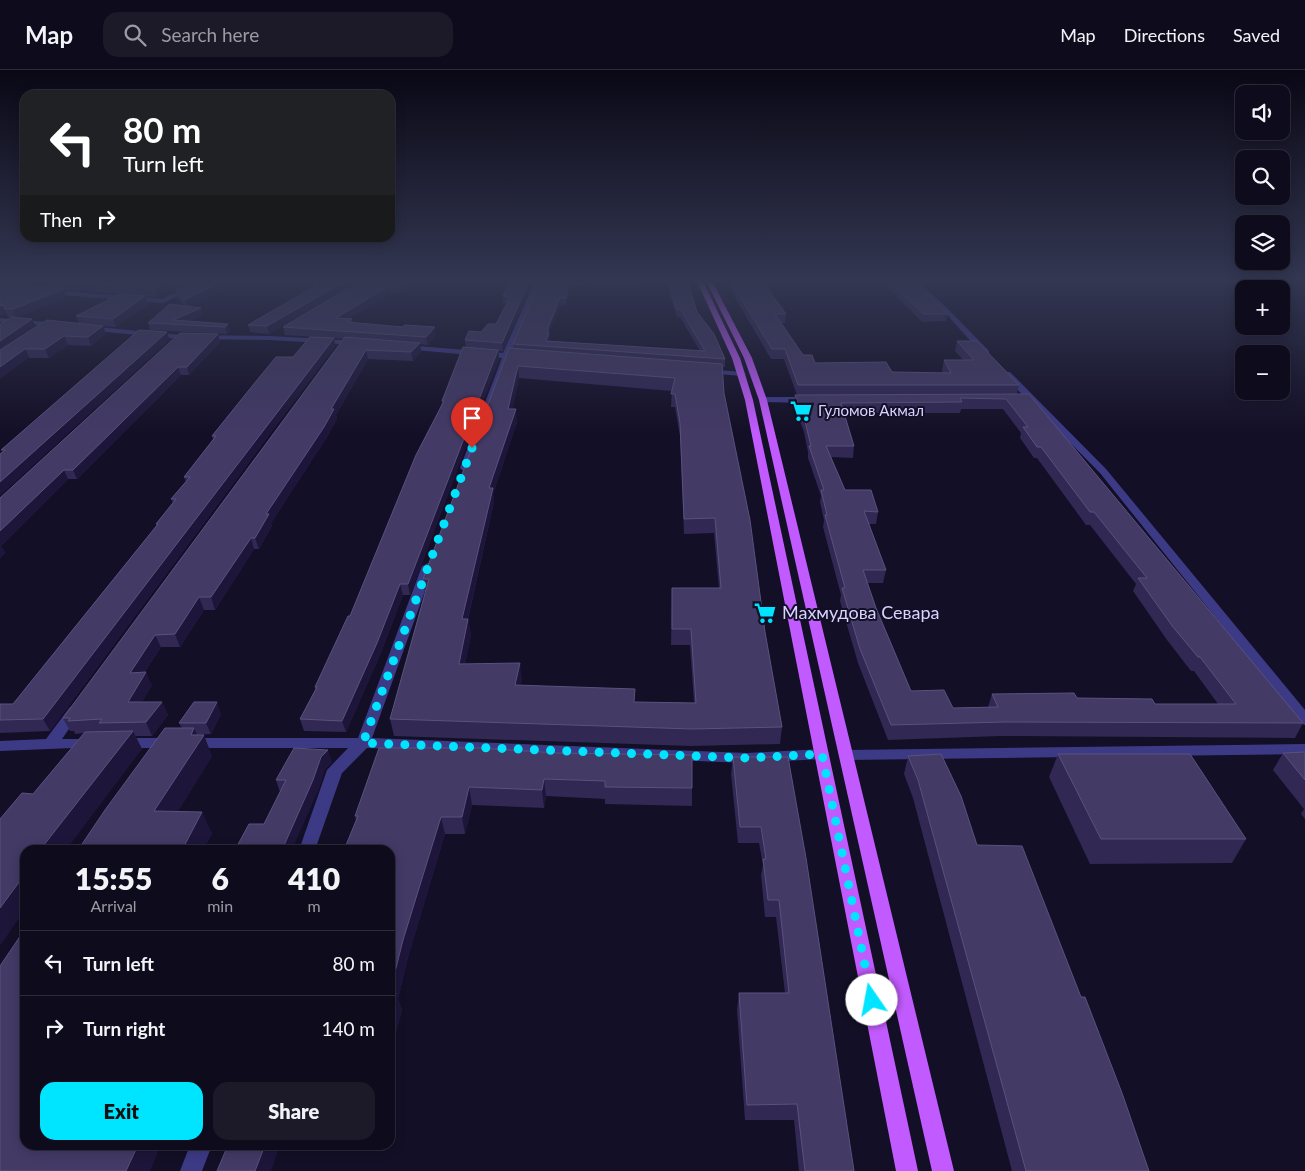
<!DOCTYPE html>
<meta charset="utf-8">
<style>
:root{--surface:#0e0b1c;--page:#1c1929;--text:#f1f3f6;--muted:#9b9ba3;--line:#2e2b3b;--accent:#00e5ff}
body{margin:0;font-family:Lato,sans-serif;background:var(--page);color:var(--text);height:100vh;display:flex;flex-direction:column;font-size:19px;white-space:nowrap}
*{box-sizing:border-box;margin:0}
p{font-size:16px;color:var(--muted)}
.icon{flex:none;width:28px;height:28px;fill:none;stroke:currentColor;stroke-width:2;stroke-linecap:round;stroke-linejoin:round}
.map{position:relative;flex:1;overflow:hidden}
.drawer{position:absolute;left:20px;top:775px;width:375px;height:305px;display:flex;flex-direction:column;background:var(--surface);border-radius:15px;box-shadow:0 2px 12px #0003,0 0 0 1px var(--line)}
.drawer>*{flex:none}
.guide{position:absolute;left:20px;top:20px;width:375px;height:152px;border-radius:15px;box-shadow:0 2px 12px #0003,0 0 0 1px var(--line);background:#202124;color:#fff;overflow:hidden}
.buttons{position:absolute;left:1235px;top:15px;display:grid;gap:10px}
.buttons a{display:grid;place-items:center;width:55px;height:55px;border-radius:10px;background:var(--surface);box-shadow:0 2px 12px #0003,0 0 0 1px var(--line);font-size:25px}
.pin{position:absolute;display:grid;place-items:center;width:42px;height:42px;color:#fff;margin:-51px -21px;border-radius:50% 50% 50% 0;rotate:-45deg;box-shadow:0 0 5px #0007}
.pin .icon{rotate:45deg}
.me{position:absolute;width:55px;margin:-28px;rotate:348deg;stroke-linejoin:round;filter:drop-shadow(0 0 4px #0008)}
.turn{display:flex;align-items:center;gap:18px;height:105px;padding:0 20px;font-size:22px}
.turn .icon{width:65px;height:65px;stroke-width:2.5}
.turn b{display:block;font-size:35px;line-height:42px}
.then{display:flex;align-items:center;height:48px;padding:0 20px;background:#0003;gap:10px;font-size:19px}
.eta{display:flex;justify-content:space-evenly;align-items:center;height:85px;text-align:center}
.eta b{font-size:30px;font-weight:800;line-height:35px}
.action{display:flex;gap:10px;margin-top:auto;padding:10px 20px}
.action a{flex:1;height:58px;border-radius:15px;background:var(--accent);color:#111;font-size:20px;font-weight:800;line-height:58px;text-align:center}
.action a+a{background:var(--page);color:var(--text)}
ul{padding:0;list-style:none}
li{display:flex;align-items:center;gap:15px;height:65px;padding:0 20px;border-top:1px solid var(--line)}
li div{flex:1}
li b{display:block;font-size:19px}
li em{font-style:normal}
header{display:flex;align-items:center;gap:30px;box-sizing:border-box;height:70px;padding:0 25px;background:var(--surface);border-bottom:1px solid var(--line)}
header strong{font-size:24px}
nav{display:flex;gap:28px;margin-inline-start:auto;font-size:18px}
.search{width:350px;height:45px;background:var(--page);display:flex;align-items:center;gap:12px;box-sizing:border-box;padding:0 18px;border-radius:15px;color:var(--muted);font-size:19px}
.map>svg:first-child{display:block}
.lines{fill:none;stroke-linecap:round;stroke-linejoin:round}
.minor{fill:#3d3a85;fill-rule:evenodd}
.primary{fill:#c25bff;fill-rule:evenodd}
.wall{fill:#312854;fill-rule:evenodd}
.shaded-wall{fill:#1d163a}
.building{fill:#433a66;stroke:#5a527e;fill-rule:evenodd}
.route{stroke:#00e5ff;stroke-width:9;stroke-dasharray:0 16.2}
.labels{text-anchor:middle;stroke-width:4;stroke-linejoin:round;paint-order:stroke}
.far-poi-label{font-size:15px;fill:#d9d4ff;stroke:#130f26;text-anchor:start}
.poi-label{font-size:18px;fill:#d9d4ff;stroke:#130f26;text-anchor:start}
</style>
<header>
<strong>Map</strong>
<div class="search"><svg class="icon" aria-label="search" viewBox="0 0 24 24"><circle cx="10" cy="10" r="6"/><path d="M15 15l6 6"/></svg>Search here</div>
<nav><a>Map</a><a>Directions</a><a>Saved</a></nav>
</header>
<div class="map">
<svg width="1305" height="1101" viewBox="0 0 1305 1101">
<rect width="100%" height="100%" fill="#130f26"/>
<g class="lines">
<g class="minor">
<path d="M205 209H214L163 233 49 224 46 222 49 220 162 229Z"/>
<path d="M536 209H542L511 284 526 287 522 289 509 288 470 398 468 400H462L460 398 502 288 405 279 401 277 405 275 503 283Z"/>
<path d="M908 209H915L946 237 989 281V285H983L942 239Z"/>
<path d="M0 248 59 253 63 255 59 257 0 252Z"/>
<path d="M88 256 180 265 270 266 358 271 362 273 358 275 270 270 180 269 85 260 84 258Z"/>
<path d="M704 299 742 302 746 304 742 306 707 303H704Z"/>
<path d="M1004 302H1010L1106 399 1305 640V655L1300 653 1100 403 1004 306Z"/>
<path d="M763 327H811L815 330 811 333 760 332 759 330Z"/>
<path d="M428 493 434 496 372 668 747 683 822 679 827 680 829 684 827 688 822 689 747 693 367 678 342 703 315 780H299L327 700 348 678H190L185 677 183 673 185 669 190 668H358L422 496Z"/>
<path d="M75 635 80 637 82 640 62 669H97L99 673 97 677 0 681V671L46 669 70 637Z"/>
<path d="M122 668H170L175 669 177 673 175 677 170 678H122L117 677 115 673 117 669Z"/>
<path d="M1305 674V684L847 690 842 689 840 685 842 681 847 680Z"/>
<path d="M190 1075H212L202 1101H180Z"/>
</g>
<g class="primary">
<path d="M696 209H702L740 288 753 330 918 1101H896L745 330 732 288Z"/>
<path d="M705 209H711L752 288 767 330 954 1101H932L759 330 744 288Z"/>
</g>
</g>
<g class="wall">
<path d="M0 209H244L190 236 203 245 189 251 228 254 230 261 227 264 150 260 148 253 185 236 178 228 176 220 173 222 170 217 157 227 0 214Z"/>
<path d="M362 209 269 264 250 262 248 255 315 217 314 214Z"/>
<path d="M364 209H420L401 223H391L349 248 352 249 353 253 436 265 428 275 420 274 421 282 413 291 368 289 336 345 337 349 327 367 271 453 272 456 259 479H254L215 540H204L180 577H161L144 603 152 615 142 632H162L168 645 152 666H135L142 679 25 780V839L0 875V749L33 724 84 663 75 664 74 661H70L63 648 343 269 334 268 335 276 50 661 0 663V634H13L157 455 156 454 173 433 171 429 186 412 184 407 213 370 212 366 314 267 285 265 283 257Z"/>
<path d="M534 209 503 281H499V289L410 525H403L380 585 346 662 304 661 300 649 315 620V617L350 546 442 333V331L466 278 465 270 481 262 496 254 507 233H503V226Z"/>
<path d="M541 209H641L637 218 570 216 566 235H561L549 263 550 271 700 281 680 247H677L665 209H687L697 242 725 289V297H723L724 323 765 562 782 657 780 674 691 676 394 666 390 649 425 524 423 509 513 278V274ZM519 308 672 321 671 337H675L680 366 684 464 714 463 719 518H672L671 575H690L694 633 636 632 520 616 522 609 465 594 471 565 468 549 494 432 493 424 517 352 512 339Z"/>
<path d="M724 209H765H762L786 244 785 253H781L803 285 815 293 892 302 943 303 942 300 944 290H963L955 281 957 271 1019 315 1017 324 1303 653 1295 668 1000 666 888 670 858 593 840 531 841 525 823 457 824 450 820 432 821 426 808 388V382L804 362 794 335 795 325H797L784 289H771ZM961 339H1003L1021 363 1020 368 1034 388H1037L1086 455H1090L1136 514 1133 521 1167 570 1191 601H1194L1218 634H1155L1077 628 992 624 988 637 953 638 911 621 876 538 867 513H883L886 500 869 454H876L878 442 845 420 831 387 853 388 854 376 844 343H960Z"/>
<path d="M885 209H909L948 244 946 251 922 252 884 214Z"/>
<path d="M0 214 64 219 67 227 17 247 32 249 36 257 79 253 76 246 148 234 116 257 103 256 106 264 91 276 68 275 49 288H29L11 247H8L6 243 0 246Z"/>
<path d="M218 264 220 272 189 305H181L77 409H68L1 476 5 483 0 488V428Z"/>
<path d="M221 644 211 664 197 665 212 686 178 741 212 763 203 780H78L182 658 179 653Z"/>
<path d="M379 678 692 718V736L605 734V729L546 726 544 738 472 735 465 764H445L408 887 398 929 402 940 390 983V780L356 751 355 746Z"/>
<path d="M1305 682V749L1301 744 1304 739 1273 700 1283 683Z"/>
<path d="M1058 684 1246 769 1232 793 1090 794 1049 707Z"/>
<path d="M908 686 977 775 1149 1101H1012L913 728 904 704Z"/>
<path d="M733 687H788L854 1101H799L794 1050H745L737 940 739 923H785L776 847H765L761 805 763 795 759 773H738L731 704Z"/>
<path d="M332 692 325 699 317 723 264 754 280 722 276 710Z"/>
</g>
<g class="shaded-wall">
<path d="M181 209H200L173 222 171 214Z"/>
<path d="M227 209H244L187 238 184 230Z"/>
<path d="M349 209H362L269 264 267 256Z"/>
<path d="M410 209H420L401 223 400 216Z"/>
<path d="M530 209H534L503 281 502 273Z"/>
<path d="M570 209V216L566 235V228Z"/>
<path d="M638 209H641L637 218V211Z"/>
<path d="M167 210 170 217 157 227 155 219Z"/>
<path d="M389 216 391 223 338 255 336 248Z"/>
<path d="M64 219 67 227 16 248 13 239Z"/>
<path d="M145 226 148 234 116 257 113 249Z"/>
<path d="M560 228 561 235 549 263 550 270 548 276 546 271 548 258Z"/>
<path d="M3 235 6 243 0 246V236Z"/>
<path d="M201 238 203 245 181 255 173 250Z"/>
<path d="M32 249 36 257 0 283V271Z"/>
<path d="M228 254 230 261 227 264 225 257Z"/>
<path d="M103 256 106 264 91 276 88 267Z"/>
<path d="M435 257 436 265 428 275 426 267Z"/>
<path d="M167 262 170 270 0 426V412Z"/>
<path d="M218 264 220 272 189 305 187 297Z"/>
<path d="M64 266 68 275 49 288 45 279Z"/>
<path d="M334 268 335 276 50 661 43 649Z"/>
<path d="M420 273 421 282 413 291 411 282Z"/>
<path d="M25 279 29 288 0 309V297Z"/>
<path d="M366 280 368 289 336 345 337 349 327 367 271 453 272 456 259 479 255 468 266 444 331 339Z"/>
<path d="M498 280 499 289 410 525 408 514Z"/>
<path d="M518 296 519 308 510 352 508 339Z"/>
<path d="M178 297 181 305 77 409 73 400Z"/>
<path d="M516 339 517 352 493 424 494 432 464 565 462 549 489 418Z"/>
<path d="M64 400 68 409 1 476 5 483 0 488V461Z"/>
<path d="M251 468 254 479 215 540 211 527Z"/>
<path d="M400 514 403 525 380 585 346 662 342 651Z"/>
<path d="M199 527 204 540 180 577 175 564Z"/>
<path d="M468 549 471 565 462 611 459 594Z"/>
<path d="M155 565 161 577 135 616 130 603Z"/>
<path d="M520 593 522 609 517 632 515 615Z"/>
<path d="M146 602 152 615 134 646 128 632Z"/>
<path d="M162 632 168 645 152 666 146 652Z"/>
<path d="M217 632 221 644 211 664 206 653Z"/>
<path d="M194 658 200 671 204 665 212 686 165 762 154 741Z"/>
<path d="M133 661 142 679 66 780H40Z"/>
<path d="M328 680 332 692 325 699 317 723 292 780H282L321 687Z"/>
<path d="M544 709 546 726 544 738 542 720Z"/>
<path d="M469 717 472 735 465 764 462 747Z"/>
<path d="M202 742 212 763 203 780H182Z"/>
<path d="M441 747 445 764 408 887 398 929 402 940 390 983V922L403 870Z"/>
<path d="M25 804V839L0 875V838Z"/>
<path d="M25 1043V1059L19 1052Z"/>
<path d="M138 1075H161L150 1101H126Z"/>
<path d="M265 1075H280L271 1101H255Z"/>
</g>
<g class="building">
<path d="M32 209H181L171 214 167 210 155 219Z"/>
<path d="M199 209H227L184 230 176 220Z"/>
<path d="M323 209H349L267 256 248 255 319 214H314Z"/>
<path d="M364 209H410L400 216H389L336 248 352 249 347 252 402 257 405 255 435 257 426 267 283 257Z"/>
<path d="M511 209H530L502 273 465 270 469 261 481 262 488 254H496L510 227 503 226Z"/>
<path d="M541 209H570L566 228H560L548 258V263H549L546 271 705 281 681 240H677L667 209H687L697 242 714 264 725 289 513 274Z"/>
<path d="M576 209H638L637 211Z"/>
<path d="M729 209H761L786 244H775L803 285H812L815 293 886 292 892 302 951 303 944 290H974L957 271H977L1019 315H798L785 279H772Z"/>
<path d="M887 209H909L948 244H923Z"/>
<path d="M0 214 64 219 13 239H5L3 235 0 236Z"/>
<path d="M120 224 145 226 113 249 76 246Z"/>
<path d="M170 234 201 238 173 250 228 254 225 257 148 253Z"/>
<path d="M12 247 32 249 0 271V254Z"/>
<path d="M47 250 103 256 88 267 64 266 45 279H25L0 297V280Z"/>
<path d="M139 260 167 262 0 412V384L5 380H1Z"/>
<path d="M180 263 218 264 187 297H178L73 400H64L0 461V428Z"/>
<path d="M310 267 334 268 43 649 0 650V634H13L158 454H156L176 429H171L190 407H184L216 366H212L253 315 276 287H293Z"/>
<path d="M345 267 420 273 411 282 366 280 331 339H334L324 357 266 444H269L255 468H251L211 527H199L175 564 155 565 130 603 146 602 128 632H162L146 652 99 653 102 649 68 651 70 648H63Z"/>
<path d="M463 277 498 280 408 514H400L377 573 342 651 300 649 317 617H315L348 546H350L416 385 444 331H442Z"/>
<path d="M509 278 722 294 724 323 750 450 765 562 782 657 692 659 390 649 429 509H423ZM518 296 675 308 671 324H675L680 353 684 449 715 448 721 518H672V559H691L696 633 634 632 635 619 515 615 520 593 459 594 468 549H462L493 418H489L516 339H508Z"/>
<path d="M1029 324 1303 653 1005 652 891 655 860 579 842 518H845L825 445H827L821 420H824L809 376H811L805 351 795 325ZM960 328 1006 329 1028 357H1023L1037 377H1041L1090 442H1094L1147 508H1138L1173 557 1198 587H1200L1236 634H1155L1152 629 1077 628 1074 623 992 624 998 637 953 638 944 620 911 621 876 538 863 500H886L864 441 878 442 871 420H845L826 376H854L841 333 962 332Z"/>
<path d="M194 632H217L206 653H179Z"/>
<path d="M165 658H194L191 665H204L154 741 202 742 182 780H78L105 740Z"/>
<path d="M133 661 40 780H25V804L0 838V749L22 723 33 724 85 662Z"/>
<path d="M294 678 328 680 321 687 313 710 282 780H235L249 754H264L286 710H276Z"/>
<path d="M379 678H478L557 683 692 685V718L605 717V711L544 709 542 720 469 717 462 747H441L403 870 390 922 396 923 390 945V780H344L358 746H355Z"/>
<path d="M1305 682V710L1283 683Z"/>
<path d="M941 684 961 726 977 775 1022 776 1081 927H1085L1122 1023 1149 1101H1026L918 710 908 686Z"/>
<path d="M1058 684H1190L1246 769H1101Z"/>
<path d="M733 687H788L806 788 854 1101H805L797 1034 747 1035 739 923H789L779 830H768L763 789H766L761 757H740Z"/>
<path d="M25 859V1043L19 1052H25V1075H138L126 1101H0V896Z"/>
<path d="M228 1075H265L255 1101H217Z"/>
</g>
<linearGradient id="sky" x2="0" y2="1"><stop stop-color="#0a0815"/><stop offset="0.58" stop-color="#333752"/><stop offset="1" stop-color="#333752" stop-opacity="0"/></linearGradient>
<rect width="1305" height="363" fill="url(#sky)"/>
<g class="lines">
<path class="route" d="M472 378 363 673 747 688 822 684 872 930"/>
</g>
<defs>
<g id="supermarket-bare" transform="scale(1.725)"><path d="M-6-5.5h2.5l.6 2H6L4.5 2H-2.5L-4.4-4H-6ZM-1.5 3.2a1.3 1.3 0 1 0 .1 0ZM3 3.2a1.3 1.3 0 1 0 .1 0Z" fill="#00e5ff" stroke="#130f26" stroke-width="2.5" paint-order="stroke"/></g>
</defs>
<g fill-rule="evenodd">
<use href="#supermarket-bare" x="801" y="341"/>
<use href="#supermarket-bare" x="765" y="543"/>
</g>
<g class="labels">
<g class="far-poi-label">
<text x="818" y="346">Гуломов Акмал</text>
</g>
<g class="poi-label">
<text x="782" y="549">Махмудова Севара</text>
</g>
</g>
</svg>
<div class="buttons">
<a><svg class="icon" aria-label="sound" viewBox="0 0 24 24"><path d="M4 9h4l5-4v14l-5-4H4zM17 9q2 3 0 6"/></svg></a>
<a><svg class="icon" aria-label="search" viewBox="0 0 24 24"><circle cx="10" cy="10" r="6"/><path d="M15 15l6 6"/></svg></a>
<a><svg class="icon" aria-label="layers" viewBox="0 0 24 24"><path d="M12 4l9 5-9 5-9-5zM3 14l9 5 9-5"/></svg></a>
<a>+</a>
<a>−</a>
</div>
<div class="pin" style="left:472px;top:378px;background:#d93025"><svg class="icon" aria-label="arrive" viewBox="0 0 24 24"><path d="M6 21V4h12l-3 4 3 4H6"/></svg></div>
<svg class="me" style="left:872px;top:930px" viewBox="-20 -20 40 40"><circle r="19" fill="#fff"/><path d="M0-13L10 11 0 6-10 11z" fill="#00e5ff"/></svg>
<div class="guide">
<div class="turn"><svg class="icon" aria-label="left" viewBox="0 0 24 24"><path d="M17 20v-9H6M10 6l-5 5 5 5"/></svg><div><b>80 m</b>Turn left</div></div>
<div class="then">Then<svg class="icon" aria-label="right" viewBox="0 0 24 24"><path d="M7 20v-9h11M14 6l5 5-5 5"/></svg></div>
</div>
<section class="drawer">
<div class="eta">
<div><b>15:55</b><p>Arrival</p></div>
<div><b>6</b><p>min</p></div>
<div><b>410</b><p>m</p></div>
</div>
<ul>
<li><svg class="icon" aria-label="left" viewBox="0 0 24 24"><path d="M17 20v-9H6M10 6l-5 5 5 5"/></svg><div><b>Turn left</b></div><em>80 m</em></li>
<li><svg class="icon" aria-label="right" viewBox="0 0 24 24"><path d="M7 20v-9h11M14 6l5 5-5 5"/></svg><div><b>Turn right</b></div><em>140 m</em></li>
</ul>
<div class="action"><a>Exit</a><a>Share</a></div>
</section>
</div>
